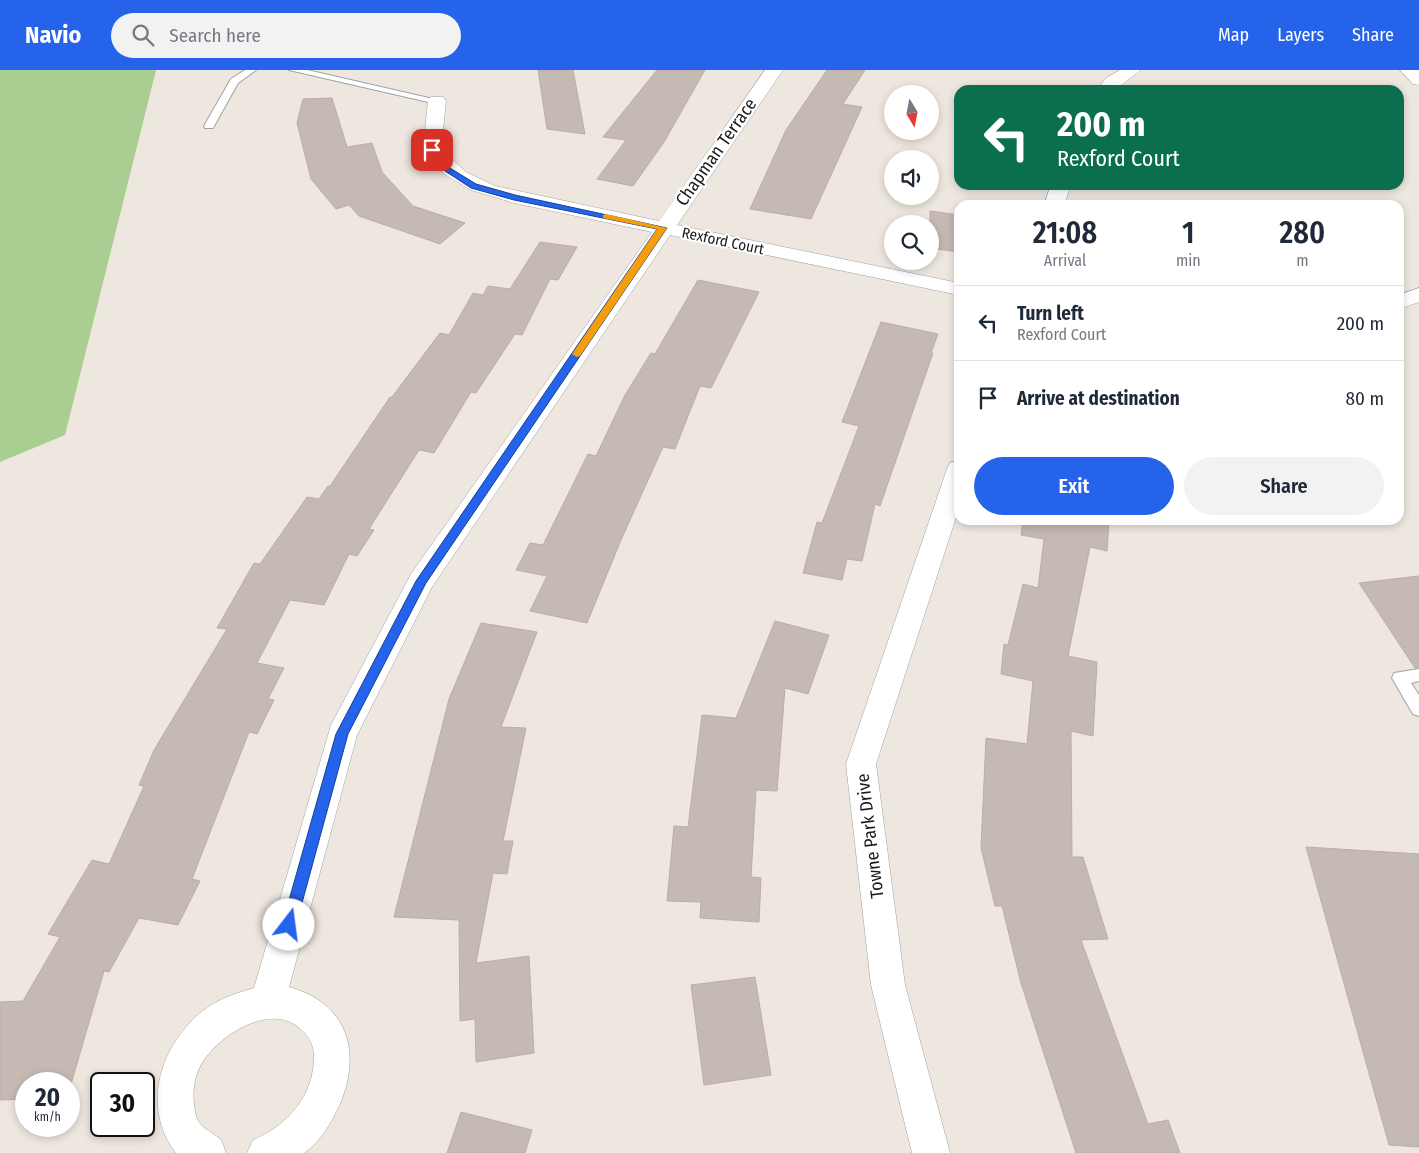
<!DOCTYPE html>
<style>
:root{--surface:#fff;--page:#f2f2f3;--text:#1f2937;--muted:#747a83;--line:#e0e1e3;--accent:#2563eb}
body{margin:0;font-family:"Fira Sans Condensed",sans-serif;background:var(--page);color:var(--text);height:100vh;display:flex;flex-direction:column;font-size:19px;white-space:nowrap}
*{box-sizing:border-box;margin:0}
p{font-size:16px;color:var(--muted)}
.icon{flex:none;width:28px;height:28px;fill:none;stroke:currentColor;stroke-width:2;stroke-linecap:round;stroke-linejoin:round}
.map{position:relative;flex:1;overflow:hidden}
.details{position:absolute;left:954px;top:130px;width:450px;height:325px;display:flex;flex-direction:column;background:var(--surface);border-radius:15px;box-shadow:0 2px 8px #0003}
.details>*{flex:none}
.top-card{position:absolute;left:954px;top:15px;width:450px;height:105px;border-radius:15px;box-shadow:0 2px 8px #0003;background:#0b6e4f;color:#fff;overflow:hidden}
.needle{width:32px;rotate:170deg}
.fabs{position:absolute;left:884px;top:15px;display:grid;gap:10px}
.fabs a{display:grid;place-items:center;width:55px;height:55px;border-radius:50%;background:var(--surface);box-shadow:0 2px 8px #0003;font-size:25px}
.speed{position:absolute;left:15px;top:1002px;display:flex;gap:10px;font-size:25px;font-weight:700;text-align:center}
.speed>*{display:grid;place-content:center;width:65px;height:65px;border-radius:50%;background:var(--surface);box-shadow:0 2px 8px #0003;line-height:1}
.speed small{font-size:12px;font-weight:400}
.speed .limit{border:2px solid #111;border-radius:8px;background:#fff;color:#111}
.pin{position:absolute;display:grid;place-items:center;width:42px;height:42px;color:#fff;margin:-21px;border-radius:10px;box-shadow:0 2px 8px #0006}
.me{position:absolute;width:55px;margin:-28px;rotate:15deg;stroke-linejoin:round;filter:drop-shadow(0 0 4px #0008)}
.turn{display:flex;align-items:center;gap:18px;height:105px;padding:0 20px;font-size:22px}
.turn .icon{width:65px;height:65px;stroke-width:2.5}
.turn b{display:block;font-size:35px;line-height:42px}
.eta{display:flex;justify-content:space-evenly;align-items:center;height:85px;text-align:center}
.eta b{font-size:30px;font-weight:600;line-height:35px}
.cta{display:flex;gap:10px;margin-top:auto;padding:10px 20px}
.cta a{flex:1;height:58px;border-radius:30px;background:var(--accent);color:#fff;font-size:20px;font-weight:600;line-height:58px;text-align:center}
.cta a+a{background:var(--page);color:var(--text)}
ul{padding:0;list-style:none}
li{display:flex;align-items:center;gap:15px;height:75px;padding:0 20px;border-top:1px solid var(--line)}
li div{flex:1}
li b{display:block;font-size:19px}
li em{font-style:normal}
header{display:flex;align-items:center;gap:30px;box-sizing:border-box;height:70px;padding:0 25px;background:var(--accent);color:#fff}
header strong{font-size:24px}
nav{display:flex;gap:28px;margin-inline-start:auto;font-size:18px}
.search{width:350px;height:45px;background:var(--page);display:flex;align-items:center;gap:12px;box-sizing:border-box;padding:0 18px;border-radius:28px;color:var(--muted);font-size:19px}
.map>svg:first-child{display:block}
.forest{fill:#a9ce92}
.building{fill:#c5b9b3;stroke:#bfaca2}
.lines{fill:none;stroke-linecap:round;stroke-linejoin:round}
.service-casing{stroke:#a2a2a2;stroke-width:2}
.minor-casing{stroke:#a2a2a2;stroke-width:1}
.service{fill:#fff;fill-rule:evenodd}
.minor{fill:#fff;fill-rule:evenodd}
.route{fill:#2563eb;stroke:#184099}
.slow{fill:#f59e0b}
.labels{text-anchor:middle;stroke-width:4;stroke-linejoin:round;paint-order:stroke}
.far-street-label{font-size:15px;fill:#1b1b1b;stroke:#fff}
.street-label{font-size:18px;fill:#1b1b1b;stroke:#fff}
</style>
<header>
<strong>Navio</strong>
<div class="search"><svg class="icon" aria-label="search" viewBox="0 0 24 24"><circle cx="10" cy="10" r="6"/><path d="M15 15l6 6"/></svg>Search here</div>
<nav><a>Map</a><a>Layers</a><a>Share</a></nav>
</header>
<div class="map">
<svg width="1419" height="1083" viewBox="0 0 1419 1083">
<rect width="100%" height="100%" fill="#ede7df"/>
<path class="forest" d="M0 0H156L65 365 0 392Z"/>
<g class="building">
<path d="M538 0H573L585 64 547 59Z"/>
<path d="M657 0H705L664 72 633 116 597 109 626 70 603 67Z"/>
<path d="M827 0H865L843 34 862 37 811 149 750 139 786 60Z"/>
<path d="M332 28 347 77 372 73 382 102 413 136 465 153 440 174 359 146 349 135 336 139 311 109 297 53 303 29Z"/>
<path d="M930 141 959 145V182L930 178Z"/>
<path d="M540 172 577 177 558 210 550 209 522 265 515 264 476 323 471 322 434 383 419 380 369 459 374 460 357 486 349 484 324 535 290 530 257 593 284 598 268 629 274 630 257 664 249 662 192 809 200 811 178 855 139 848 109 902 104 901 69 1021V1014H26V1029L0 1030V932L23 931 60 867 48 864 92 790 109 794 144 716 139 715 154 680 227 559 217 558 254 493 260 494 307 427 319 429 328 416H330L390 327H392L440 263 449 265 473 223 483 225 488 216 510 219Z"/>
<path d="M698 210 759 222 711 318 700 316 675 379 663 377 621 470 587 553 530 541 547 506 516 500 530 473 543 475 588 384 596 386 625 325 651 283 655 284Z"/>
<path d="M881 252 938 264 931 283H933L880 436 875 434 862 491 847 489 842 510 803 503 817 452 822 453 859 356 842 352Z"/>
<path d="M1023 450H1109L1107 481 1090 477 1068 586 1097 592 1093 666 1071 661 1072 787H1083L1108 869 1081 870 1148 1054 1168 1050 1180 1083H1076L1021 913 1002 836H995L981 778 986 668 1027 674 1033 611 1001 604 1004 574 1008 575 1023 514 1038 518 1044 469 1021 465Z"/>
<path d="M1419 506V597L1415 598 1359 513Z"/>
<path d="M775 551 829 565 808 624 785 618 777 721 756 720 751 807 761 808 759 852 700 848 701 832 667 831 674 756 688 757 702 645 736 648Z"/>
<path d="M481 553 537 562 501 657 526 658 503 771H513L507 804 493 803 476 893 529 886 534 983 476 992 475 949 460 951 459 850 394 847 449 629Z"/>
<path d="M1306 777 1419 784V1077L1389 1075Z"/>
<path d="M755 907 771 1005 704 1015 691 915Z"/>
<path d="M461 1042 532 1060 525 1083H447Z"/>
</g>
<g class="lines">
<g class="service-casing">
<g id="service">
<path d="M245 0H256L238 13 213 58H205L204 56 231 9Z"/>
<path d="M289 0H307L442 31 437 34Z"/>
<path d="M1419 599V611L1411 613 1419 625V646L1413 644 1392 608 1394 603Z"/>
</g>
</g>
<g class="minor-casing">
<g id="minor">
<path d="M765 0H783L677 155 959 213V225L670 165 432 517 357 665 289 917C347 933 362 981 340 1034 331 1053 321 1071 304 1083H247L253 1070C288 1055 314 1026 314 986 314 972 305 960 292 953 260 936 207 973 197 1004 192 1017 193 1032 196 1046 199 1058 211 1061 220 1069 223 1072 224 1079 226 1083H176C140 1037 161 973 204 940 218 929 237 923 254 918L331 655 411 504 652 162 514 133 471 120 444 104 423 80 428 31 431 27H443L446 31 441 79 466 102 495 116 659 151Z"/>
<path d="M1120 0H1141L1115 20H1097L1106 8Z"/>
<path d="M1400 0H1419V15L1413 14Z"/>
<path d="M1051 115H1071L1064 135H1044Z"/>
<path d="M1419 218V232L1399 239V225Z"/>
<path d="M959 390V438L876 694 905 915 950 1083H912L871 915 846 694 947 399 950 393Z"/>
</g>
</g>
<use href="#service" class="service"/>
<use href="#minor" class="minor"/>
</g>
<path class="route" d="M430 78H435L450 98 476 114 515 125 667 158 426 513 348 664 296 855 294 860 289 862 284 860 282 855 336 664 416 511 657 159 514 130 471 118 445 101 428 80Z"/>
<path class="slow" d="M606 144 667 158 580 286 577 287 572 284 657 159 603 148V145Z"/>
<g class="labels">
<g class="far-street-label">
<text transform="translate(723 171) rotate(12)" y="5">Rexford Court</text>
</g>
<g class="street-label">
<text transform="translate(716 82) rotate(-55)" y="6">Chapman Terrace</text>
<text transform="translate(870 766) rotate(-97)" y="6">Towne Park Drive</text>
</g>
</g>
</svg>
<div class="fabs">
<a><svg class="needle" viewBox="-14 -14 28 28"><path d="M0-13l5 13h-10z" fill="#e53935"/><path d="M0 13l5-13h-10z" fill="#747a83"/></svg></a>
<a><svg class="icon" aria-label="sound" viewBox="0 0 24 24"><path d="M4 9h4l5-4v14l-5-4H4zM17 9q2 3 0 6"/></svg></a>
<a><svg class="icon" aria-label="search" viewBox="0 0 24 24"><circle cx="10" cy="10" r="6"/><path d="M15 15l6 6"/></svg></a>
</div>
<div class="speed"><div>20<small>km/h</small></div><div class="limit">30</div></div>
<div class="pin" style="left:432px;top:80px;background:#d93025"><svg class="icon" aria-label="arrive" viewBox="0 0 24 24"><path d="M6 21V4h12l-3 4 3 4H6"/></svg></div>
<svg class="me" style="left:289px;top:855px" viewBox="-20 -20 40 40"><circle r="19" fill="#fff"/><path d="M0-13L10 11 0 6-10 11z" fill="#2563eb"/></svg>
<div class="top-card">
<div class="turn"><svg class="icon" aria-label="left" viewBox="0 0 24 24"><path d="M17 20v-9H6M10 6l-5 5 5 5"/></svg><div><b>200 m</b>Rexford Court</div></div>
</div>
<section class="details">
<div class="eta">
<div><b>21:08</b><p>Arrival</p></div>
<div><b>1</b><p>min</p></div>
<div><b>280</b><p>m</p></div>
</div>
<ul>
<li><svg class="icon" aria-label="left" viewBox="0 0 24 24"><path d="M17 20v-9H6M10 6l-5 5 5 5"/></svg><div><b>Turn left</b><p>Rexford Court</p></div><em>200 m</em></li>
<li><svg class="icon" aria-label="arrive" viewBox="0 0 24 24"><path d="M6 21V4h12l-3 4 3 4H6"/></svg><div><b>Arrive at destination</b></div><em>80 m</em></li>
</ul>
<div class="cta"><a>Exit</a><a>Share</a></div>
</section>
</div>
